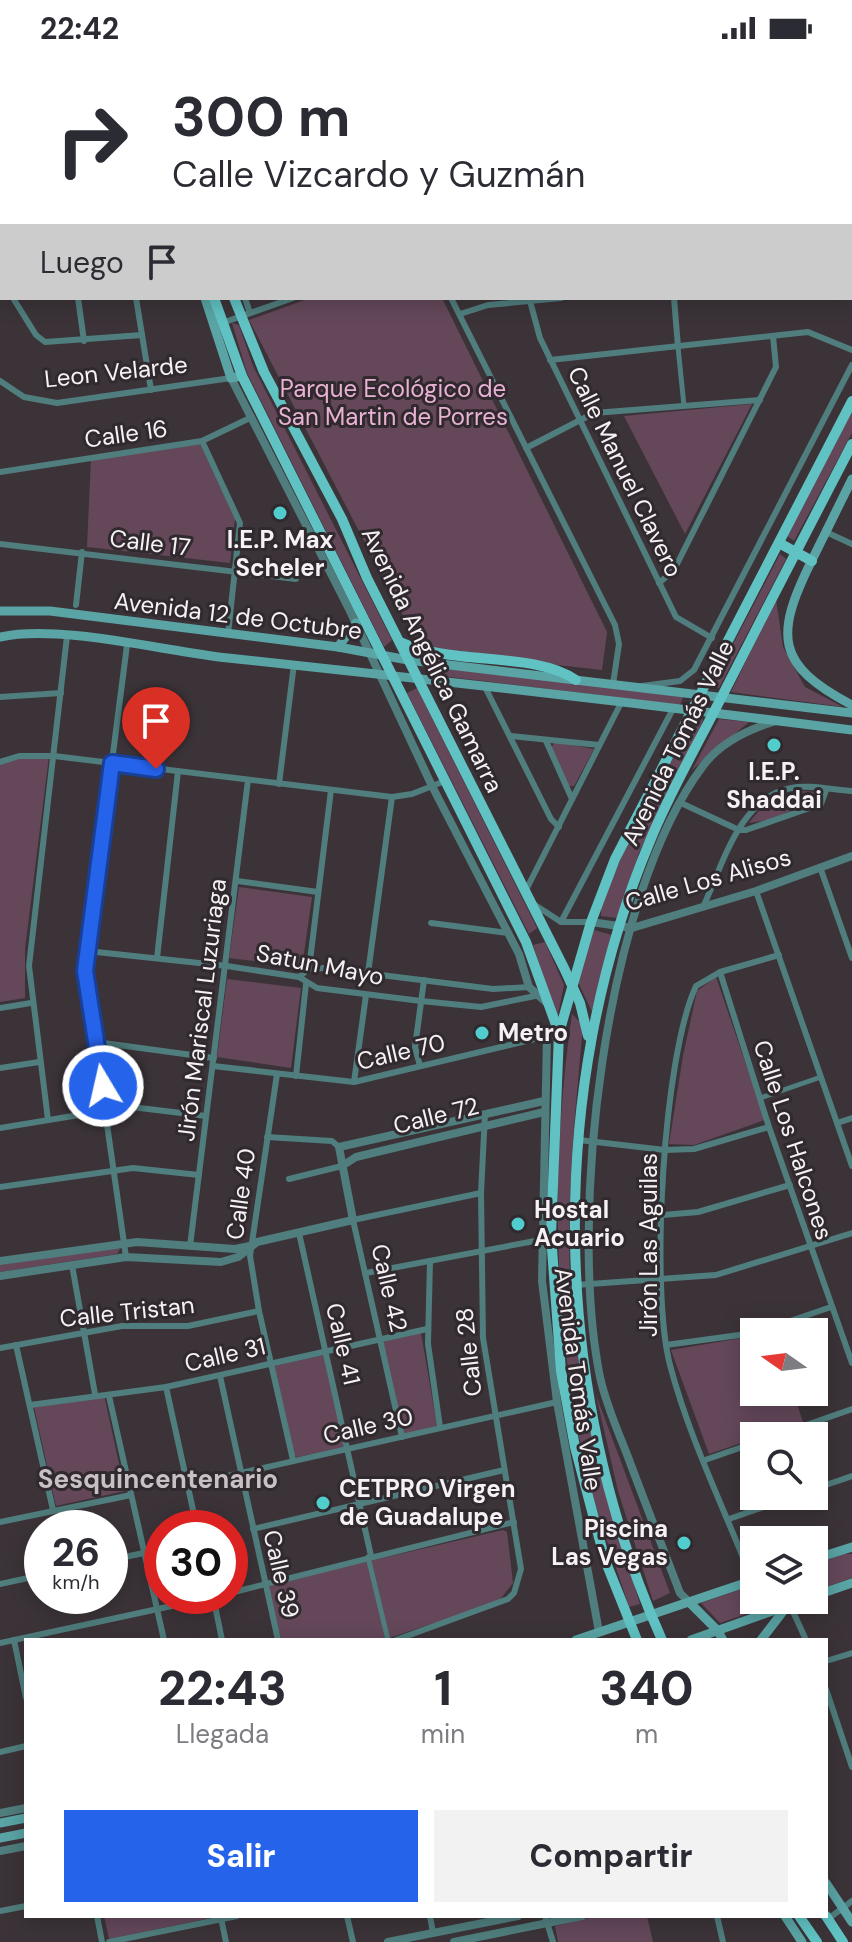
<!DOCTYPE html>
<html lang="es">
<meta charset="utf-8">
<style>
:root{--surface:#fff;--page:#f2f2f3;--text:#2b2b33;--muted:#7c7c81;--accent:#2563eb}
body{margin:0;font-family:"DM Sans",sans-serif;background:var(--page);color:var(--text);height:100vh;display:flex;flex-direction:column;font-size:30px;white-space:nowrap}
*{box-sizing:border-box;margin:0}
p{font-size:26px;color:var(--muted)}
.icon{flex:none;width:44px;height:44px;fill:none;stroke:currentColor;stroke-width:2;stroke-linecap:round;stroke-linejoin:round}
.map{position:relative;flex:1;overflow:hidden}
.drawer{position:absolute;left:24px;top:1582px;width:804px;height:280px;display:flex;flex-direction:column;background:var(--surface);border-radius:0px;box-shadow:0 4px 20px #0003}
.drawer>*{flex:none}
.hud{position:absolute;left:0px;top:0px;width:852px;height:244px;box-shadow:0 4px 20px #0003;background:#fff;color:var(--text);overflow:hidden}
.needle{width:52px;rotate:284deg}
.fabs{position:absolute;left:740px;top:1262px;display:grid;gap:16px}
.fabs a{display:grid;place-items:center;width:88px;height:88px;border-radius:0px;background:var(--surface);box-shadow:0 4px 20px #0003;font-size:40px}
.speed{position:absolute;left:24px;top:1454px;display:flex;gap:16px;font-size:40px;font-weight:700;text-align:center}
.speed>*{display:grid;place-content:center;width:104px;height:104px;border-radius:50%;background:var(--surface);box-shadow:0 4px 20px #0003;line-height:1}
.speed small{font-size:20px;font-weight:400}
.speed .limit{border:12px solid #d22;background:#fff;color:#111}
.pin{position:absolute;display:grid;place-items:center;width:68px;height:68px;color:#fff;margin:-82px -34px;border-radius:50% 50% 50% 0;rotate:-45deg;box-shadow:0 0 8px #0007}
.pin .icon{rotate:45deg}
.me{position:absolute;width:88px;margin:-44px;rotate:351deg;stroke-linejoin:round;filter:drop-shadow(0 0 6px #0008)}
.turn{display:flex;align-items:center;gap:28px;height:168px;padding:0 40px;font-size:36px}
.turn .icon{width:104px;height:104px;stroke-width:2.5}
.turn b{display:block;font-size:56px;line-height:68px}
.then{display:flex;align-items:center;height:76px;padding:0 40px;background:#0003;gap:16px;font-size:30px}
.eta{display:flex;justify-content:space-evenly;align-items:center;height:136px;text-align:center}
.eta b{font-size:48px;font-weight:800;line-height:56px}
.cta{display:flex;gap:16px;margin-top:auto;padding:16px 40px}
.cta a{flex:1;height:92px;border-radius:0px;background:var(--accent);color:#fff;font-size:32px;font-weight:800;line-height:92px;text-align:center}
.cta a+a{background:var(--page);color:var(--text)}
.status{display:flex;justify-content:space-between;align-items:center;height:56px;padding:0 40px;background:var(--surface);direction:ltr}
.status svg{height:22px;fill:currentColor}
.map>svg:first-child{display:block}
.green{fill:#64485a}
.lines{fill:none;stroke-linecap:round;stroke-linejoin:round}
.pedestrian{stroke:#507d7d;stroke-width:5}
.minor{stroke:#507d7d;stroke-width:6}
.tertiary{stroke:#507d7d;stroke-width:8}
.secondary{stroke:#5aa4a5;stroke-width:9}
.primary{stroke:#60c2c3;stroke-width:10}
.route-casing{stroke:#184099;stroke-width:20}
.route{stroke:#2563eb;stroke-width:14}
.poi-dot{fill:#52cdce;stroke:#30292e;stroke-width:3}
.labels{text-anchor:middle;stroke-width:6;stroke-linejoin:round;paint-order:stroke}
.street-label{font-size:24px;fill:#f6f1f4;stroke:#30292e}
.park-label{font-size:24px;fill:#e9b2d5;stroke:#30292e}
.poi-label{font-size:24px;font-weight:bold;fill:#f6f1f4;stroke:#30292e;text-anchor:start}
.neighbourhood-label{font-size:26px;font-weight:bold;fill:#c9c0c5;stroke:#30292e}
</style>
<div class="status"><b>22:42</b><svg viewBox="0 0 49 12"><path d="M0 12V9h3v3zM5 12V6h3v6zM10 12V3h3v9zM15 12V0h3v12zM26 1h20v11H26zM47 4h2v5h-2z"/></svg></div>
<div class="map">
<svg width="852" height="1886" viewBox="0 0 852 1886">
<rect width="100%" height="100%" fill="#3b3338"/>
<g class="green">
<path d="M310 242H442L607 576 602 614 421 594 249 264Z"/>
<path d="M232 267 239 269 253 310 392 584 384 591 247 317Z"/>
<path d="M752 348 685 478 624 360Z"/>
<path d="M852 351V377L794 485 787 480Z"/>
<path d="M199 386 235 462 230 507 87 491 91 402Z"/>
<path d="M780 498 786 503 719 632H710Z"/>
<path d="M776 543 783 591 805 631 843 651 731 636Z"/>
<path d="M433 610 683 641 680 649 434 619Z"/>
<path d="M417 632 537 872 529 878 407 637Z"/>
<path d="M697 659 703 663 702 667 639 797 617 862 601 860V849L635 769Z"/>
<path d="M719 663 749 666 692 714Z"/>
<path d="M555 686 594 693 574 730H569L551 692Z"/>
<path d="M25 700H49L25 893V942L0 946V707Z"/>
<path d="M802 735 817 736 821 742 769 764 749 767C764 746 777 739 802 735Z"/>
<path d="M239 831 312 841 302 911 229 902Z"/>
<path d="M594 874 612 879 592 956 578 926Z"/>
<path d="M545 886 564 929 557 963 533 889Z"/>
<path d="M716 921 765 1064 694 1089 669 1088 683 1000 697 935Z"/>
<path d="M227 923 301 932 291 1012 217 1001Z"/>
<path d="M572 958 583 969C575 1061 564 1158 572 1250 581 1353 609 1449 640 1548L629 1551C613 1501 594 1452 583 1400 552 1255 551 1105 572 958Z"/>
<path d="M116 1191 120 1193 117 1198 0 1216V1209Z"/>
<path d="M421 1277 437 1370 404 1379 383 1286Z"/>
<path d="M754 1280V1336H793L803 1366 709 1398 671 1294Z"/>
<path d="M324 1299 346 1387 343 1392 297 1401 293 1398 274 1310Z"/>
<path d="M104 1339 125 1435 56 1450 34 1351Z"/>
<path d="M596 1339 670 1537 653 1545 618 1435Z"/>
<path d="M503 1474 507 1476 513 1527 498 1546 383 1584H281L269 1532 271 1528Z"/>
<path d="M844 1498H852V1522L814 1535V1508Z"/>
<path d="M754 1529V1544H788L720 1567 701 1547Z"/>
<path d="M104 1860H215V1861L109 1883Z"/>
<path d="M598 1860H647L653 1886H558L555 1870Z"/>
</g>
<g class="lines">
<g class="pedestrian">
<path d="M678 291 684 350"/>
<path d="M760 1042 821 1021"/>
<path d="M368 1501 388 1584"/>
</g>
<g class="minor">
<path d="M290 0 291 2"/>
<path d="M356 0V2"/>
<path d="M407 0 408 2"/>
<path d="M468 0V2"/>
<path d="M523 0V2"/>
<path d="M708 0 710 2"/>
<path d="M535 2 553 0"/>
<path d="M771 2V0"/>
<path d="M812 2V0"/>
<path d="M0 9H2"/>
<path d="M850 11 851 0"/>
<path d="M850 38 852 39"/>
<path d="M0 64 2 65"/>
<path d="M850 110 852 111"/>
<path d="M850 120 852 115"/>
<path d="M850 149H852"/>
<path d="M850 217 852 218"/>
<path d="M0 221 2 224"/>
<path d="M13 242 36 279 45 286 142 279"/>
<path d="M78 242 84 285"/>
<path d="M136 242 151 334"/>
<path d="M245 242 250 257"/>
<path d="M451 242 615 569 619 588 613 628"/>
<path d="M674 242 678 291"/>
<path d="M530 245 540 282 676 561 712 582"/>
<path d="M460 258 488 249 561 242"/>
<path d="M222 267 293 242"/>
<path d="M550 304 808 276 852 294"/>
<path d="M0 325 24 341 57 347 231 322"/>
<path d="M202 385 240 467 228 578"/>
<path d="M526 392 594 357 760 344"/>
<path d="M0 416 202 385 252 361"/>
<path d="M826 476 852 488"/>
<path d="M0 488 296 523"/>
<path d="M659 527 674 514 776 311 773 280"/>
<path d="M76 549 82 496"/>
<path d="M484 629 551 763 559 771"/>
<path d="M642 630 680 625 694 614 852 309"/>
<path d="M0 641 61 637"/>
<path d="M511 680 599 689"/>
<path d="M546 685 572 743"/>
<path d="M0 706 19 700H54L392 741 412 738 445 725"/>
<path d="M279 728 294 608"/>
<path d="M681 747 739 774H746L821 748 826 734"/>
<path d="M820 811 852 902"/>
<path d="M237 825 318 836"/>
<path d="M526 834 622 645"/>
<path d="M756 835 852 1110"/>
<path d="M535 849 561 866H591"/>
<path d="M703 851C723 809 739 742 791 732 809 728 833 734 852 735"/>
<path d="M561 866 674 651"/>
<path d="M431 867 508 877"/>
<path d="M87 895 227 910 299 921 317 932 421 945 481 951 540 939"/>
<path d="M157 902 178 715"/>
<path d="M309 913 331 734"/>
<path d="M720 916 769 1071 852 1307"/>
<path d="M368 917 392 741"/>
<path d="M299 921 309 913 325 912 493 933 530 931"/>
<path d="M0 952 31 947"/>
<path d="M96 986 214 1002"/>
<path d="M213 1010 354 1026 547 980"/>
<path d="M420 1010 415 991 424 924"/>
<path d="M0 1012 39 1006"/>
<path d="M277 1018 250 1200 259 1255 293 1404"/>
<path d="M296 1020 306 928"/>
<path d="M354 1026 366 939"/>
<path d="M48 1064 29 910 67 580"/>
<path d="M837 1067 852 1062"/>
<path d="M0 1072 97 1056 115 1049 206 1060"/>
<path d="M267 1081 332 1085 339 1091"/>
<path d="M579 1084 665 1094 694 1093 769 1071"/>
<path d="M289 1123 342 1110"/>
<path d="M0 1131 133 1112 199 1119"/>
<path d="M663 1159 698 1156 790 1129"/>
<path d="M299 1177 371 1500"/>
<path d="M190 1190 248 724"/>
<path d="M126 1201 85 915 127 589"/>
<path d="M430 1205 428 1288 440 1371"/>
<path d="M72 1209 95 1338"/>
<path d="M366 1217 540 1184"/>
<path d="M576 1229 716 1219 852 1177"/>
<path d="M758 1276 831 1251"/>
<path d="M16 1289 53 1454"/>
<path d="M666 1289 754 1277"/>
<path d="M0 1292 122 1270H188L259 1255"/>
<path d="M220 1320 278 1584"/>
<path d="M166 1331 197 1472"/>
<path d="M109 1340 164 1584"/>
<path d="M30 1349 166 1331 427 1273"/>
<path d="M775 1380 852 1353"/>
<path d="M402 1381 353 1164 481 1137"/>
<path d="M705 1404 754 1387"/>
<path d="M187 1429 557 1346"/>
<path d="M814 1433 852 1420"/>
<path d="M729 1463 795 1440"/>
<path d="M0 1466 131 1439"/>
<path d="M253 1473 504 1414"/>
<path d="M110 1504 144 1497"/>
<path d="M752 1524C725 1454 689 1382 670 1309 650 1232 663 1001 696 930L720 916 779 899"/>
<path d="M0 1528 42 1519"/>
<path d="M230 1537 514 1466"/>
<path d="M213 1540 222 1584"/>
<path d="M790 1549 806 1584"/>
<path d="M14 1584 26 1642"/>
<path d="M396 1584 508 1543 514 1537 521 1513 483 1282 481 1137 485 1058"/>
<path d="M0 1587 218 1540"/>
<path d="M826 1605 852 1597"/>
<path d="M826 1633 852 1711"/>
<path d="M0 1696 26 1690"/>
<path d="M0 1855 26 1850"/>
<path d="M97 1860 102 1886"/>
<path d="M347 1860 353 1886"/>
<path d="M430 1860 433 1877"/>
<path d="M545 1860 553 1886"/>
<path d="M717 1860 723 1886"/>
<path d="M221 1862 226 1886"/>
<path d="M828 1863 852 1845"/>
<path d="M109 1886 237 1860"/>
</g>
<g class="tertiary">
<path d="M236 2 238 0"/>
<path d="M231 322 350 555 432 730 519 898 529 931 547 947"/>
<path d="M591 866 632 872 756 835 852 800"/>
<path d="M559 977 547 980 542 1225 557 1346 599 1576"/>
<path d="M342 1110 356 1101 544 1056"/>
<path d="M0 1205 137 1186 235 1193 250 1190"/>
<path d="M0 1220 126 1201 221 1206 238 1201 257 1186 353 1164 339 1091 544 1045"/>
<path d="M689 1546 680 1537C663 1492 645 1447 628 1401 618 1375 606 1349 600 1321 568 1163 604 841 703 710 720 687 747 674 773 666"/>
<path d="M0 1757 26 1752"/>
<path d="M0 1795 26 1790"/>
<path d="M388 1886 518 1860"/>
<path d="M454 1886 582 1860"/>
</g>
<g class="secondary">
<path d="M173 2 174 0"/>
<path d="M205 242 231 322 242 320"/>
<path d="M852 423C838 451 825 478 811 506 775 579 775 609 852 649"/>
<path d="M0 555H50L338 591 408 604 852 657"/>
<path d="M0 581C60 568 163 595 228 602 436 624 644 648 852 674"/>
<path d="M338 591 356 567"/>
<path d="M814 1503 852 1491"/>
<path d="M814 1540 852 1527"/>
<path d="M689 1546 717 1574 723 1584"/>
<path d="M576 1584 754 1524"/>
<path d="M691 1584 803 1544"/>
<path d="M761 1584 788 1549"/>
<path d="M0 1767 26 1762"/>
<path d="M0 1782 26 1777"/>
<path d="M826 1827 852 1866"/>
<path d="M785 1860 802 1886"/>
</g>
<g class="primary">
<path d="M184 2V0"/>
<path d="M202 2V0"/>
<path d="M214 242 242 320 526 886 559 977"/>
<path d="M234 242 264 316 342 463 367 522 564 912 580 947 588 980"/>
<path d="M779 487 812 505"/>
<path d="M400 586C453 610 534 595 576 624"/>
<path d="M637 1584 605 1504 575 1391 561 1315 551 1179 559 977 591 866 615 803 852 345"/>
<path d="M662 1584C551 1336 545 1036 650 785 669 738 695 693 718 648 762 561 807 475 852 388"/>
<path d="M799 1860 817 1886"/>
<path d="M826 1860 843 1886"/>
</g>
</g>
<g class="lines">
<g class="route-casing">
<path id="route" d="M103 1030 85 915 112 707 156 713"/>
</g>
<use href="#route" class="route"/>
</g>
<g class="poi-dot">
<circle cx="280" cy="457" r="8"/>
<circle cx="774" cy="689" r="8"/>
<circle cx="482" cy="977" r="8"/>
<circle cx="518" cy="1168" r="8"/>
<circle cx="323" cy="1447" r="8"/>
<circle cx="684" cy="1487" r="8"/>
</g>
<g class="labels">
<g class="street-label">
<text transform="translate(116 316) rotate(-6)" y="8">Leon Velarde</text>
<text transform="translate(126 378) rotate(-8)" y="8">Calle 16</text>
<text transform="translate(625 416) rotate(64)" y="8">Calle Manuel Clavero</text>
<text transform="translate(150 487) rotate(7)" y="8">Calle 17</text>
<text transform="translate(238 560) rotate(7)" y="8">Avenida 12 de Octubre</text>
<text transform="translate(432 604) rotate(64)" y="8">Avenida Angélica Gamarra</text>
<text transform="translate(678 687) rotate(-64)" y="8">Avenida Tomás Valle</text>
<text transform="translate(708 824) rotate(-16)" y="8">Calle Los Alisos</text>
<text transform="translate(320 909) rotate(11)" y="8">Satun Mayo</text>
<text transform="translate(202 954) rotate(-83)" y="8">Jirón Mariscal Luzuriaga</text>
<text transform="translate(401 996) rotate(-13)" y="8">Calle 70</text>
<text transform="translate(436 1060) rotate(-14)" y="8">Calle 72</text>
<text transform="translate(793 1084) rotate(72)" y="8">Calle Los Halcones</text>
<text transform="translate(241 1138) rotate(-82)" y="8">Calle 40</text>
<text transform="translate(649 1189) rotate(-90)" y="8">Jirón Las Aguilas</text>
<text transform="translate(389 1232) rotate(77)" y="8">Calle 42</text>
<text transform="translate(127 1256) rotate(-6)" y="8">Calle Tristan</text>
<text transform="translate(343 1288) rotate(77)" y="8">Calle 41</text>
<text transform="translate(469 1296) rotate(-96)" y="8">Calle 28</text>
<text transform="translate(225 1299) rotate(-13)" y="8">Calle 31</text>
<text transform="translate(578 1323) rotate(82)" y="8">Avenida Tomás Valle</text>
<text transform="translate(368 1370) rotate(-13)" y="8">Calle 30</text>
<text transform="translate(281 1518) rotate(77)" y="8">Calle 39</text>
</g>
<g class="park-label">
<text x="393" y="341">Parque Ecológico de<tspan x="393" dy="28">San Martin de Porres</tspan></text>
</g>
<g class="poi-label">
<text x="280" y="492" text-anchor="middle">I.E.P. Max<tspan x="280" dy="28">Scheler</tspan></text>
<text x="774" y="724" text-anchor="middle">I.E.P.<tspan x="774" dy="28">Shaddai</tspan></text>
<text x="498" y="985">Metro</text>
<text x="534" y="1162">Hostal<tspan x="534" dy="28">Acuario</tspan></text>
<text x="339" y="1441">CETPRO Virgen<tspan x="339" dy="28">de Guadalupe</tspan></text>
<text x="668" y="1481" text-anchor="end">Piscina<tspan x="668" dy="28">Las Vegas</tspan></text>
</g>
<g class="neighbourhood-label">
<text x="158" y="1432">Sesquincentenario</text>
</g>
</g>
</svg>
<div class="fabs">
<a><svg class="needle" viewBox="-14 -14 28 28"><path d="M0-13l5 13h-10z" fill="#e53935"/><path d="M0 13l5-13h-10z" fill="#7c7c81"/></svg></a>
<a><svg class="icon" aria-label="search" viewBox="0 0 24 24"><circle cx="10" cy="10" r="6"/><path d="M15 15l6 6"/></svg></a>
<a><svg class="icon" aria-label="layers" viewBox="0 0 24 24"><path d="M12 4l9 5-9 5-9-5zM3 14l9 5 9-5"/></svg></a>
</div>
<div class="speed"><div>26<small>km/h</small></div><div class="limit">30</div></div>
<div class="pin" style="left:156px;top:713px;background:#d93025"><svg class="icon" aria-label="arrive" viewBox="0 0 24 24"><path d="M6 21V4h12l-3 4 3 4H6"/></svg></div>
<svg class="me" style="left:103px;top:1030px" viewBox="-20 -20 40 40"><circle r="17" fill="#2563eb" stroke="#fff" stroke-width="3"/><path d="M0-11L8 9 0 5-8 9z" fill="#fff"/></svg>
<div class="hud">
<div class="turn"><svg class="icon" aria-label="right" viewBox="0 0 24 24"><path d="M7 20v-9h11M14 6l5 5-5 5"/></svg><div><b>300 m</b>Calle Vizcardo y Guzmán</div></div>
<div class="then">Luego<svg class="icon" aria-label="arrive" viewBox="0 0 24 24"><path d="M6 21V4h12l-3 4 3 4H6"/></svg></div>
</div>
<section class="drawer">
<div class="eta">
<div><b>22:43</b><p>Llegada</p></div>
<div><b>1</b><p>min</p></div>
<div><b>340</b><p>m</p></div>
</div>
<div class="cta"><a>Salir</a><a>Compartir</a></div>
</section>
</div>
